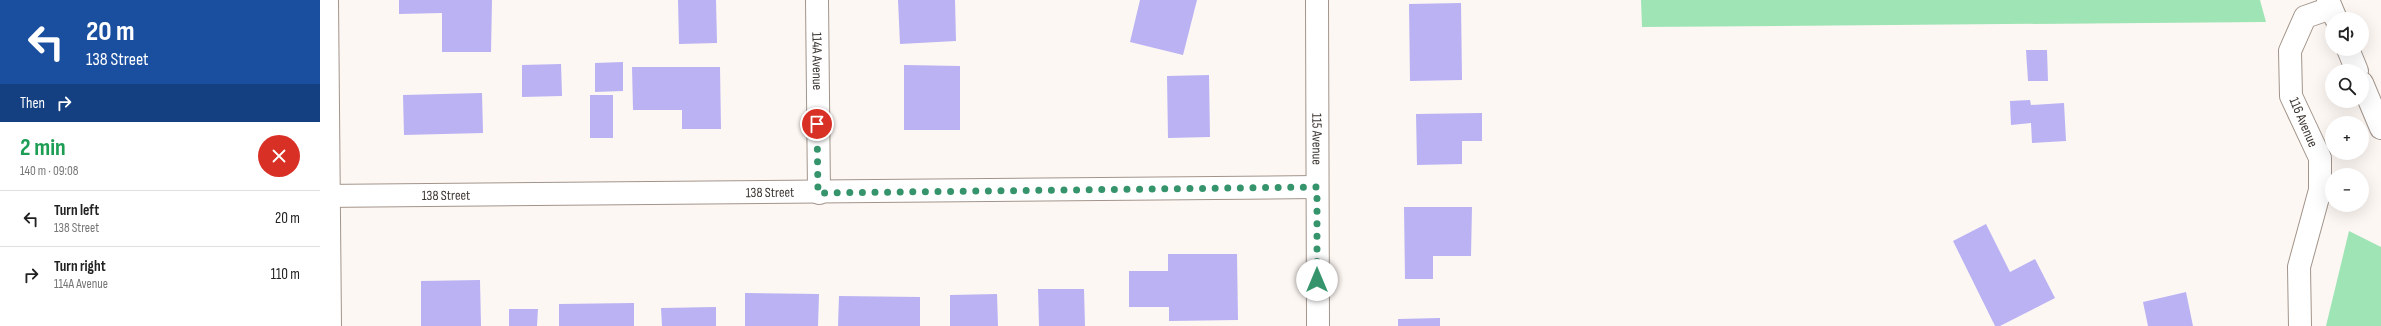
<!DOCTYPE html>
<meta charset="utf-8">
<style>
:root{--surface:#fff;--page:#f6f6f6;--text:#222;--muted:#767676;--line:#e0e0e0}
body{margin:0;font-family:"Sofia Sans Condensed",sans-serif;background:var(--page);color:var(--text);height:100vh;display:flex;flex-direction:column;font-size:15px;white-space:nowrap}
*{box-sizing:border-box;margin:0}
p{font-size:13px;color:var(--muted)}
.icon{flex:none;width:22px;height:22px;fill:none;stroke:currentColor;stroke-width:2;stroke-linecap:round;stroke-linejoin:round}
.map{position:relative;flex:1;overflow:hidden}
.panel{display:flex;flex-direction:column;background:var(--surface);width:320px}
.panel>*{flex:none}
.hud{background:#1a4fa0;color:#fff;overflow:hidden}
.buttons{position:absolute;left:2005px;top:12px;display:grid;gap:8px}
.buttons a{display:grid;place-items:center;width:44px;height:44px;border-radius:50%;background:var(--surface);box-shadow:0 4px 16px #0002;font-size:20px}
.pin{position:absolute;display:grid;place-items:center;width:34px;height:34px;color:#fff;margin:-17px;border:2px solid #fff;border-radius:50%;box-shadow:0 1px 4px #0007}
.me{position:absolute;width:44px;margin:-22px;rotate:0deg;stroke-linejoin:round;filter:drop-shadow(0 0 3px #0008)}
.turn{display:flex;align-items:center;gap:14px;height:84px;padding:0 20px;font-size:18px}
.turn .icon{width:52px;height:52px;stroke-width:2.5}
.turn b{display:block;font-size:28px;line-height:34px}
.then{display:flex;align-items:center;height:38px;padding:0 20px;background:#0003;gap:8px;font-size:15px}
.round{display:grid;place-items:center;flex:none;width:42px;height:42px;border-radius:21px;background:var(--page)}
.overview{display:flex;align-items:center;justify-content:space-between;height:68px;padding:0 20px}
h1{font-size:24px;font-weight:700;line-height:30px;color:#1e9e55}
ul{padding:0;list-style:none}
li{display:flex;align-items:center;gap:12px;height:56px;padding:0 20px;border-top:1px solid var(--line)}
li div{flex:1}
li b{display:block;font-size:15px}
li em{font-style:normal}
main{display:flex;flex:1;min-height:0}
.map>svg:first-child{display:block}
.green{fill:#9fe4b5}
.building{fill:#bab2f3}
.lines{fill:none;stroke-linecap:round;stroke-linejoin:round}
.street-casing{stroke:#a2948a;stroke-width:24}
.secondary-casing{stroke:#a2948a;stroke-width:24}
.street{stroke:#fff;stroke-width:22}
.secondary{stroke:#fff;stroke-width:22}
.route{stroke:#36946c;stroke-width:7;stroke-dasharray:0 12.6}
.labels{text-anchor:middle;stroke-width:3;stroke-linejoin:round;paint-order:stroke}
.street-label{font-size:14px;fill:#3b3531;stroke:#fff}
</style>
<main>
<section class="panel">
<div class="hud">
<div class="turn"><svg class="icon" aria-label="left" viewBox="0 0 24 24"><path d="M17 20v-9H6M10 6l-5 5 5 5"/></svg><div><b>20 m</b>138 Street</div></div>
<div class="then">Then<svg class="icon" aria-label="right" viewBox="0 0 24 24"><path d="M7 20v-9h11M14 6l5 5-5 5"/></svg></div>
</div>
<div class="overview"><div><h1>2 min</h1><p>140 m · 09:08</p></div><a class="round" style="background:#d93025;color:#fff"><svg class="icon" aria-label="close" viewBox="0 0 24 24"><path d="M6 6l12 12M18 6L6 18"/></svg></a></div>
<ul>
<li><svg class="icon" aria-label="left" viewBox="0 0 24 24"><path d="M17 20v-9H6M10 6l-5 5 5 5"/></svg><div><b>Turn left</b><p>138 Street</p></div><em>20 m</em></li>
<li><svg class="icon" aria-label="right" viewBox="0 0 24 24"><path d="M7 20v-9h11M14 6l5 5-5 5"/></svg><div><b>Turn right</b><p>114A Avenue</p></div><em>110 m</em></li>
</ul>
</section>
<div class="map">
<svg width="2061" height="326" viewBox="0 0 2061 326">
<rect width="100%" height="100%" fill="#fdf7f3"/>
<g class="green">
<path d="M1321 0H1940L1946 22 1322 27Z"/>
<path d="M2029 231 2061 247V326H2006Z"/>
</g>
<g class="building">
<path d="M79 0H172L171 52H122V13L79 14Z"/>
<path d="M358 0H396L397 43 359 44Z"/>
<path d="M578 0H635L636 41 580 44Z"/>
<path d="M820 0H877L863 55 810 42Z"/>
<path d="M1141 3 1142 80 1090 81 1089 4Z"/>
<path d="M1706 50H1727L1728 81H1708Z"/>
<path d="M303 62V91L275 92V63Z"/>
<path d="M241 64 242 96 202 97V65Z"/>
<path d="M584 65 640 66V130H584Z"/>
<path d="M312 67H400L401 129H362V110H313Z"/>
<path d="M889 75 890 137 848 138 847 76Z"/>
<path d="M162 93 163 133 84 135 83 95Z"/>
<rect x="270" y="95" width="23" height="43"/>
<path d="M1710 100 1711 105 1744 103 1746 141 1712 143 1711 123 1691 125 1690 101Z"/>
<path d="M1162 113V141H1142V164L1097 165 1096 114Z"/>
<path d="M1084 207H1152L1151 256H1113V279H1085Z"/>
<path d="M1666 224 1690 272 1715 259 1735 298 1680 326H1675L1633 241Z"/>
<path d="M848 254H917L918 320 849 321V307H809V271H848Z"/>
<path d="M160 280 161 326H101V281Z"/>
<path d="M718 289H764L765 326H719Z"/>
<path d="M1866 292 1873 326H1828L1823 302Z"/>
<path d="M425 293 499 294 498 326H425Z"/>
<path d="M677 294 678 326H630V295Z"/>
<path d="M519 296 600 297V326H518Z"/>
<path d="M314 303V326H239V304Z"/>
<path d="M396 307V326H342L341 308Z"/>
<path d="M189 309H218L217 326H189Z"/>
<path d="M1120 318V326H1078V319Z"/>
</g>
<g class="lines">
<g class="street-casing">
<g id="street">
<path d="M7 0 10 326"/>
<path id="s1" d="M497 0 499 193"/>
<path id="s2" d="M997 0 998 326"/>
<path id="s3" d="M0 196 997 187"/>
<path d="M1980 326 1979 267 2000 190V158L1971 96 1970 51 1985 17 2011 8"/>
</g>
</g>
<g class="secondary-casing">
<g id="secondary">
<path d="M2008 0 2016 19"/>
<path d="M2028 49 2037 71"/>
<path d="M2042 83 2061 128"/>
</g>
</g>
<use href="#street" class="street"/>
<use href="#secondary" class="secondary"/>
</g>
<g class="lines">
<path class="route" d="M497 124 498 193 997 187V280"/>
</g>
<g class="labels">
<g class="street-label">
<text dy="5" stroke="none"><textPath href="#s1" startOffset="61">114A Avenue</textPath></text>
<text transform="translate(1984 122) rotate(67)" y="5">116 Avenue</text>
<text dy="5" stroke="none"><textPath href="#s2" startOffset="139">115 Avenue</textPath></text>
<text dy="5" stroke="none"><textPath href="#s3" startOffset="450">138 Street</textPath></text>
<text dy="5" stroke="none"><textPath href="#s3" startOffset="126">138 Street</textPath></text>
</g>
</g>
</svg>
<div class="buttons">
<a><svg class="icon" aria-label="sound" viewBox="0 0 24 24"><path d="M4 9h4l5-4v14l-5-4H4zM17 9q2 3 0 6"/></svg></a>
<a><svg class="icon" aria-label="search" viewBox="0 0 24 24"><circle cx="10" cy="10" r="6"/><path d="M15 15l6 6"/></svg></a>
<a>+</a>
<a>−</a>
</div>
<div class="pin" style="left:497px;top:124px;background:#d93025"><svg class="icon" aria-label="arrive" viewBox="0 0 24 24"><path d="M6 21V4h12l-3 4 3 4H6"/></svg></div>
<svg class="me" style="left:997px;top:280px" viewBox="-20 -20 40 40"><circle r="19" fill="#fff"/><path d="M0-13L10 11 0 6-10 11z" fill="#36946c"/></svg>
</div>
</main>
